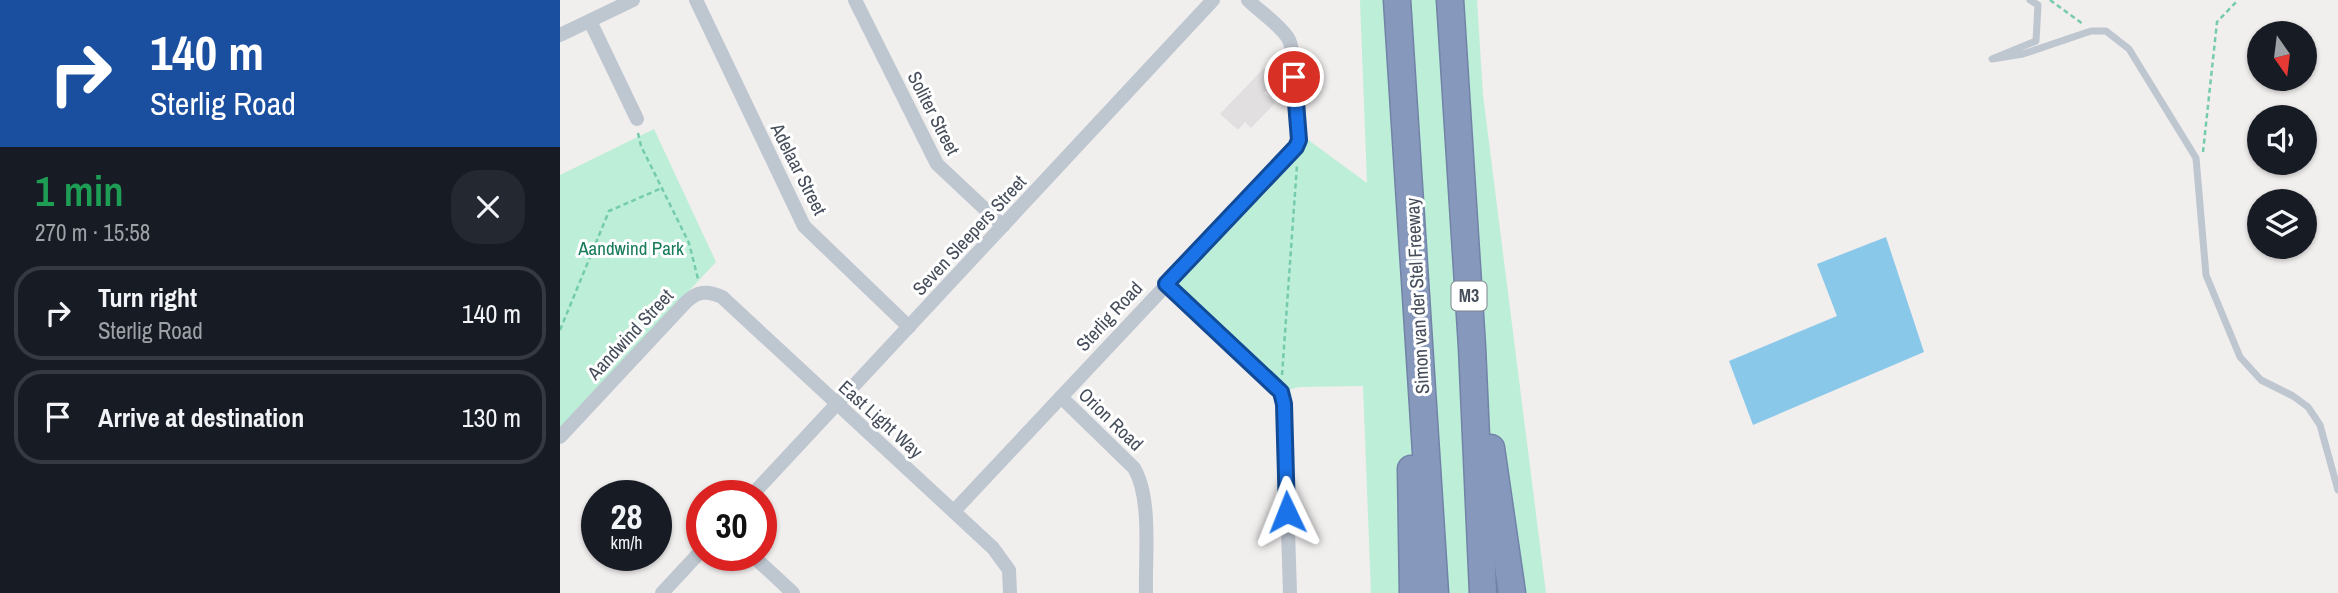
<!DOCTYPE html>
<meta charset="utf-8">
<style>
:root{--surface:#171b24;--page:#242831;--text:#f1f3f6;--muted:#9ea1a6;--line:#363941}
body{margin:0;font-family:"Archivo Narrow",sans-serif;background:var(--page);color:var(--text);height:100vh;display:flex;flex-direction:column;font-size:26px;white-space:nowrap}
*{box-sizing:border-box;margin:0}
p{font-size:23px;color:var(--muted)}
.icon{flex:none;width:38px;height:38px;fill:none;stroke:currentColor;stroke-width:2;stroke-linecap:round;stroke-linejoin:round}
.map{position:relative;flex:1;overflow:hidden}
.drawer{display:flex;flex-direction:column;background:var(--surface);width:560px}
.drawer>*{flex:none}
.banner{background:#1a4fa0;color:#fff;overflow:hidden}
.needle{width:46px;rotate:166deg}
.controls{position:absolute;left:1687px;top:21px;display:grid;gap:14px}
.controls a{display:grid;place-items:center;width:70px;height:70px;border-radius:50%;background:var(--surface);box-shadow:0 2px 5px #0004;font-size:35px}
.speed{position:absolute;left:21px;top:480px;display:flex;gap:14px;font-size:35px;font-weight:700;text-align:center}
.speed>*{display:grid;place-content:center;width:91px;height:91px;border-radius:50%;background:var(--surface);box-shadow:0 2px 5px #0004;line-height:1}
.speed small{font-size:18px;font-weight:400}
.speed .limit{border:10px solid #d22;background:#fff;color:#111}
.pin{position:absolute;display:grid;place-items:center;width:60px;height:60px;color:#fff;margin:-30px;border:4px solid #fff;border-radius:50%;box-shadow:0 2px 7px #0007}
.me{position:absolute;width:77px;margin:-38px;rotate:358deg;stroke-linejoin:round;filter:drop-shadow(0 0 5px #0008)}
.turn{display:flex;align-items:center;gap:24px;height:147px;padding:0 35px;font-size:32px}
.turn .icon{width:91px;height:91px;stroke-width:2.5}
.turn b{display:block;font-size:49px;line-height:60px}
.round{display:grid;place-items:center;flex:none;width:74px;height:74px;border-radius:28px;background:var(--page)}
.headline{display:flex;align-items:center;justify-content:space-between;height:119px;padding:0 35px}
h1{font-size:42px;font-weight:600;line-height:52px;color:#1e9e55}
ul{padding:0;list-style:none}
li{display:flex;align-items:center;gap:21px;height:94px;margin:0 14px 10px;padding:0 21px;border:4px solid var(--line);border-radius:28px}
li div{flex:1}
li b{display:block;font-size:26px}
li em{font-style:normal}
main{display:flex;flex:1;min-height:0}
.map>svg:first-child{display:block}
.education{fill:#e1dfe0}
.green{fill:#bdeed7}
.water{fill:#8ac8ea}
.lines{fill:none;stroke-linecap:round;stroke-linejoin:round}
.highway-casing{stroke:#7283a8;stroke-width:29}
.path{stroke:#75cbae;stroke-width:2.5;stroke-dasharray:5 3.5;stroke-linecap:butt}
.lane{stroke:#bec6d0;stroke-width:7}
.street{stroke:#bec6d0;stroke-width:14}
.highway{stroke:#8698bc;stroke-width:26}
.route-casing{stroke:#114b97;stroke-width:18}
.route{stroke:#1a73e8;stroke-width:12}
.labels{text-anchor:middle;stroke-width:6;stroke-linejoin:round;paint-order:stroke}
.shield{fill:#fff;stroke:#7e838c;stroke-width:2}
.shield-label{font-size:18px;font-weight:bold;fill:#464e5b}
.street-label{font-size:19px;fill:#464e5b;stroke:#fff}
.park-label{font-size:19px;fill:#187b59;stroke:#fff}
</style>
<main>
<section class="drawer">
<div class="banner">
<div class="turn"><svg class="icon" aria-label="right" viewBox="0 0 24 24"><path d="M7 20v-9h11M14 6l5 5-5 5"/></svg><div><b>140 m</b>Sterlig Road</div></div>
</div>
<div class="headline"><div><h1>1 min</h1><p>270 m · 15:58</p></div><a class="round"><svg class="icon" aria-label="close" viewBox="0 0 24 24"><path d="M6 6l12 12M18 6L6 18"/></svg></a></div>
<ul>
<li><svg class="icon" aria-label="right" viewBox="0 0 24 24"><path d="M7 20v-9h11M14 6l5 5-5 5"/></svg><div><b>Turn right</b><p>Sterlig Road</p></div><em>140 m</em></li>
<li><svg class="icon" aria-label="arrive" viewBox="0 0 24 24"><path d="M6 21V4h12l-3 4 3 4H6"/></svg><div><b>Arrive at destination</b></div><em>130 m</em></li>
</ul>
</section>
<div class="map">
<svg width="1778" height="593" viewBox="0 0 1778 593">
<rect width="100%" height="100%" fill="#f1eeee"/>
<path class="education" d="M704 68 715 80 704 93 715 103 691 128 685 122 678 130 660 114Z"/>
<g class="green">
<path d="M800 0H917L923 95 986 593H811L803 386 739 387 721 392 606 284 739 140 747 139 807 183Z"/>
<path d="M94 129 156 262 0 428V175Z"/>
</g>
<path class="water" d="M1326 237 1364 352 1193 425 1169 361 1277 316 1257 264Z"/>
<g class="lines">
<g class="highway-casing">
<g id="highway">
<path d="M837 0 875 593"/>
<path d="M890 0 912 347 923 593"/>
<path d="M931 448 952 593"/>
<path d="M851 469 853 593"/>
</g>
</g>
<g class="path">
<path d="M1490 0 1523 24"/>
<path d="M78 133 81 146 129 243 138 279"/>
<path d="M1643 152 1657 22 1678 0"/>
<path d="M0 330 49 211 102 188"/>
<path d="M722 375 737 165"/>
</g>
<path class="lane" d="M1470 0 1478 5 1476 41 1432 59 1463 54 1531 31H1546L1569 49 1636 158 1646 275 1680 357 1701 380 1733 396 1748 407 1760 425 1778 490"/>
<g class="street">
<path d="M136 0 244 226 349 327"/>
<path d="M295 0 377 164 443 226"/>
<path d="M30 21 77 119"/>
<path d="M0 35 73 0"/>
<path d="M606 284 721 392 724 404 730 593"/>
<path d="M501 397 574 468C592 498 585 557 586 593"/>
<path d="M0 437 125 303C137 291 147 290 162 297L433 548 449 570 450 593"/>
<path d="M192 495 653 0"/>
<path d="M394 511 736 147C742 133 736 51 728 38 718 23 700 12 688 0"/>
<path d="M192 555 233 593"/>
<path d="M102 593 142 550"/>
</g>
<use href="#highway" class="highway"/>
</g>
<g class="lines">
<g class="route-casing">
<path id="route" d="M727 512 724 404 721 392 606 284 736 147 739 140 734 77"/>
</g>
<use href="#route" class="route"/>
</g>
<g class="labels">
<rect class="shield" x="891.5" y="281.5" width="35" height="29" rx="5"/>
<g class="shield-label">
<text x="909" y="302">M3</text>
</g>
<g class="street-label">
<text transform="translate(374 113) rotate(63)" y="7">Soliter Street</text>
<text transform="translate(239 169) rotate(63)" y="7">Adelaar Street</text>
<text transform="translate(409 235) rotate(-47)" y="7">Seven Sleepers Street</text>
<text transform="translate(857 296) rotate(-93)" y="7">Simon van der Stel Freeway</text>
<text transform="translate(549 316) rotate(-47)" y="7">Sterlig Road</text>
<text transform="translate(70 334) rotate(-47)" y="7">Aandwind Street</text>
<text transform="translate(321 419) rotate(42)" y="7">East Light Way</text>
<text transform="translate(551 419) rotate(44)" y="7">Orion Road</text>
</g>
<g class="park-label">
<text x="71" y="255">Aandwind Park</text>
</g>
</g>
</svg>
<div class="controls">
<a><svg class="needle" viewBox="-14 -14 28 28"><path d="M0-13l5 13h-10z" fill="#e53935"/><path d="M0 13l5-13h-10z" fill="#9ea1a6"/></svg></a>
<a><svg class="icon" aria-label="sound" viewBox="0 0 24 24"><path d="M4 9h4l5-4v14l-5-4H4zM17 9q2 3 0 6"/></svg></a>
<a><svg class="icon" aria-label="layers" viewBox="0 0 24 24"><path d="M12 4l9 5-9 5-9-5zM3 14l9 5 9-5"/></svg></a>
</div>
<div class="speed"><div>28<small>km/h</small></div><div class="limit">30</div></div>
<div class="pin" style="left:734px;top:77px;background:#d93025"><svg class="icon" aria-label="arrive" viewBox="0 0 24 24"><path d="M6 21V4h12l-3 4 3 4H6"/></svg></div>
<svg class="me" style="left:727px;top:512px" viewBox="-20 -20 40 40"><path d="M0-17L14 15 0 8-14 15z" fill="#1a73e8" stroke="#fff" stroke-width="4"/></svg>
</div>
</main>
